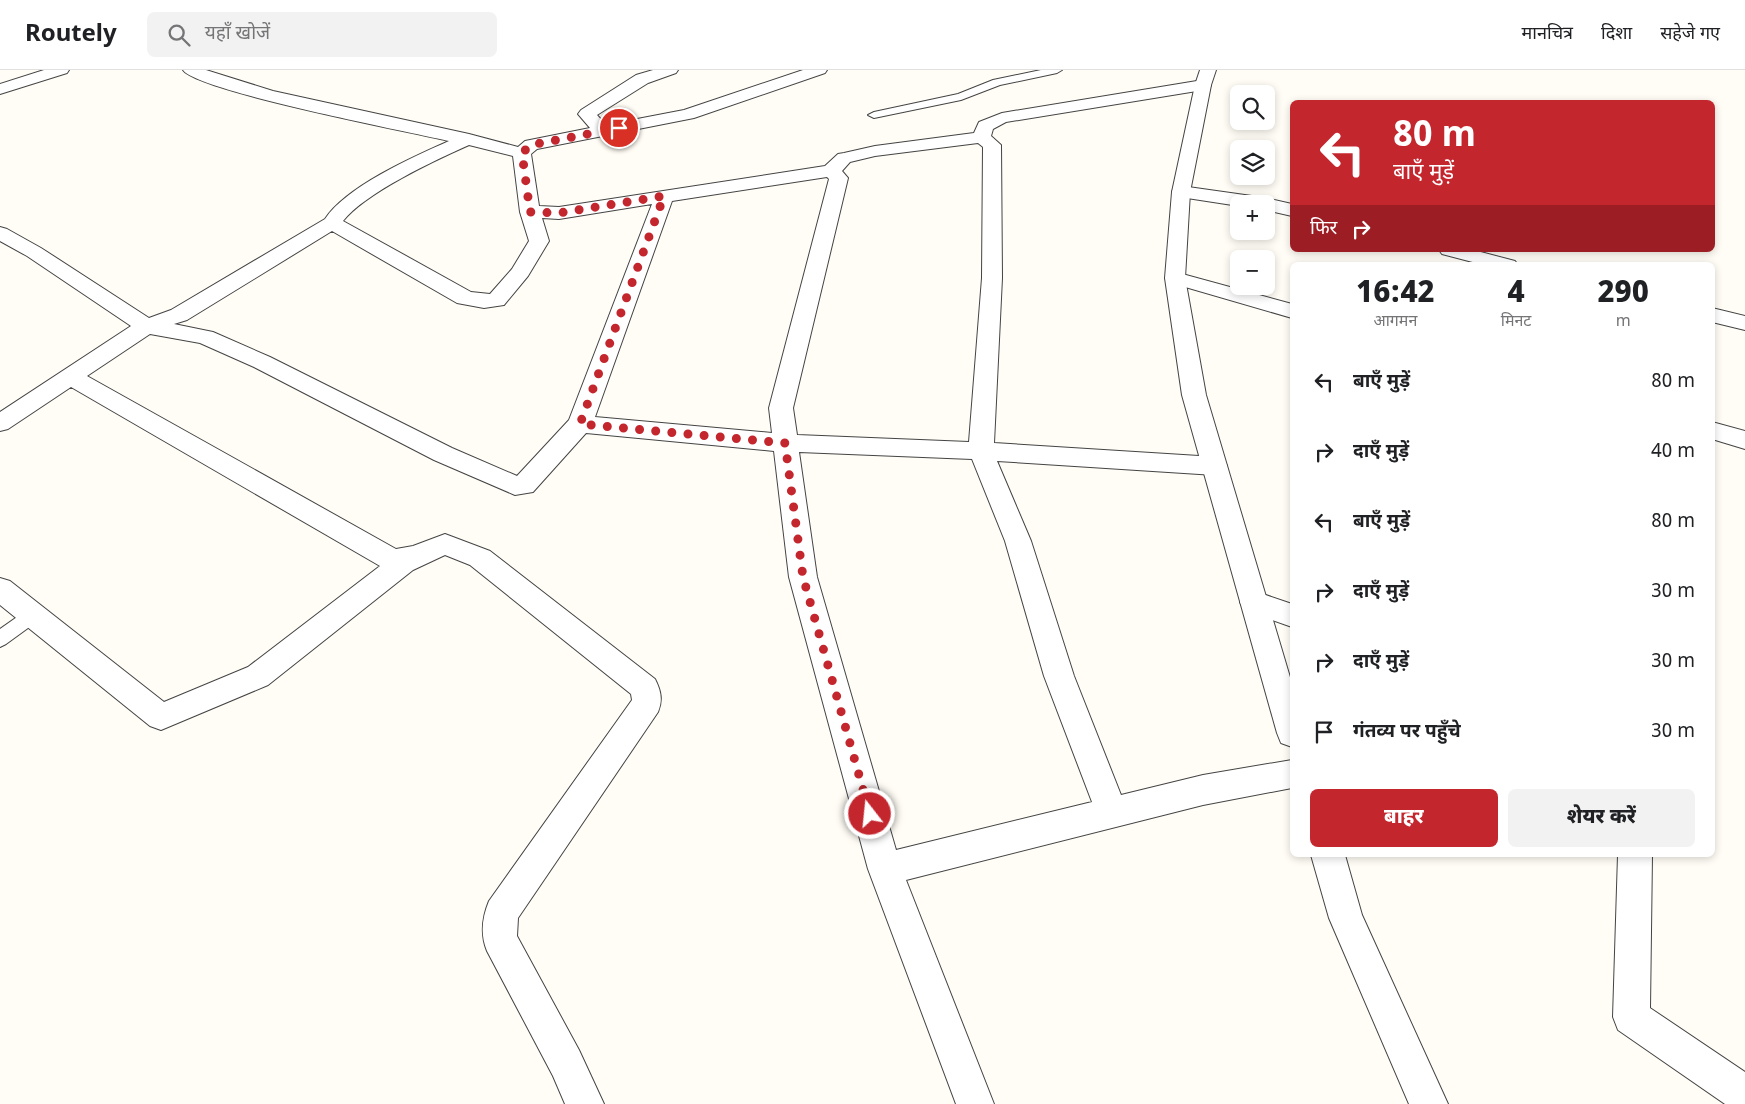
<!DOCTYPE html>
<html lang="hi">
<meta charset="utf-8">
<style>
:root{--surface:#fff;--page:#f2f2f2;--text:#202124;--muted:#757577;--line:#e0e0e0;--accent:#c4262e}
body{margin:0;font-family:Georgia,"Noto Sans Devanagari",serif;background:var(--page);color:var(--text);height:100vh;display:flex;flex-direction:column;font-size:19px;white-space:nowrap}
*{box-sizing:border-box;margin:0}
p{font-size:16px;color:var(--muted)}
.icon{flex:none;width:28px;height:28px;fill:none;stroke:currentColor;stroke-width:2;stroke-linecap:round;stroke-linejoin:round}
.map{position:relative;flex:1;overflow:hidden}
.panel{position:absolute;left:1290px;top:192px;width:425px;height:595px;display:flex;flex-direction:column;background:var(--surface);border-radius:8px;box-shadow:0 2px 8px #0003}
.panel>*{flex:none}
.hud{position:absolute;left:1290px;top:30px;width:425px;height:152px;border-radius:8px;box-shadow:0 2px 8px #0003;background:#c4262e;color:#fff;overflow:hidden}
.tools{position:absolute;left:1230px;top:15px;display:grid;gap:10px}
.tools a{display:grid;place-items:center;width:45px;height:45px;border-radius:8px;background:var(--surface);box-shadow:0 2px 8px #0003;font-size:25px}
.pin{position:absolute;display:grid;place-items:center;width:42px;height:42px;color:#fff;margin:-21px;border:2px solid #fff;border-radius:50%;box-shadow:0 1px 5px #0007}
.me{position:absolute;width:55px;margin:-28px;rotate:344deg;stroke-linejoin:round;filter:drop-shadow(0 0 4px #0008)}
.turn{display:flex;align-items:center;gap:18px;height:105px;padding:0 20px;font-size:22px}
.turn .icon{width:65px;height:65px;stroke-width:2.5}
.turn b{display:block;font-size:35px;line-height:42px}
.then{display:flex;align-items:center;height:48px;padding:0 20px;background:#0003;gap:10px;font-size:19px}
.eta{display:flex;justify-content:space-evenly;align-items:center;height:85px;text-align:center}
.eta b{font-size:30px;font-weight:800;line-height:35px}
.button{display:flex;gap:10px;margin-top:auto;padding:10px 20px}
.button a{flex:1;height:58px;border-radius:8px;background:var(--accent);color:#fff;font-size:20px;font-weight:800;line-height:58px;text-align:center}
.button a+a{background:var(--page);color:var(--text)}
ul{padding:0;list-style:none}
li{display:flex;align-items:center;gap:15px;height:70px;padding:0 20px}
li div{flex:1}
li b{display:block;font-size:19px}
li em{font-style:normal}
header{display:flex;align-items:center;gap:30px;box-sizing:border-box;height:70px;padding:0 25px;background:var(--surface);border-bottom:1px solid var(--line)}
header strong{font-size:24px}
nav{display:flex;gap:28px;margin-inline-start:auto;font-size:18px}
.search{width:350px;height:45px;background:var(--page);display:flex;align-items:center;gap:12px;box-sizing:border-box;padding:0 18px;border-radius:8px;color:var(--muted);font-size:19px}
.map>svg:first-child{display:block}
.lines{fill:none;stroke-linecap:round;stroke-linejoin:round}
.service-casing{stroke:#444;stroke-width:2}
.minor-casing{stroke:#444;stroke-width:2}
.tertiary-casing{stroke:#444;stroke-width:2}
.service{fill:#fff;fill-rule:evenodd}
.minor{fill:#fff;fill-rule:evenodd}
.tertiary{fill:#fff;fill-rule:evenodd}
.route{stroke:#c4262e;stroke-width:9;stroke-dasharray:0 16.2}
</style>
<header>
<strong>Routely</strong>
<div class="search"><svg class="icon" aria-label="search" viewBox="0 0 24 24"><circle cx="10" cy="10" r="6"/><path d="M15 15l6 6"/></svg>यहाँ खोजें</div>
<nav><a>मानचित्र</a><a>दिशा</a><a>सहेजे गए</a></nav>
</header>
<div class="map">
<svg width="1745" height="1034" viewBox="0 0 1745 1034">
<rect width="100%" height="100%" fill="#fffdf5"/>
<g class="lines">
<g class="service-casing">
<g id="service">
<path d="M1041 0H1062L1057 3 1000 15 961 30 874 48 868 45 874 42 958 24 993 10Z"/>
<path d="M33 538 39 540 42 545 39 550 6 574 0 577V559L27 540Z"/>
</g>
</g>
<g class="minor-casing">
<g id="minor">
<path d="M44 0H69L67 3 0 24V14Z"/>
<path d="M183 0H206L273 21 469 64 518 77 525 71 590 58 578 44 581 40 636 5 653 0H678L676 3 648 13 597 45 606 55 684 40 803 0H827L825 3 694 48 537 79 531 84 539 136 559 137 825 96 838 84 844 83 875 76 974 63 979 52 1002 43 1203 10 1209 11 1211 15 1209 19 1203 20 1006 52 993 59 991 66 1001 75 1002 208 994 373 1215 387 1224 390 1227 396 1224 402 1215 405 997 391 1031 471 1074 606 1121 725 1203 705 1292 690V718L1203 735 906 810 994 1034H956L868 799 789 507 774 381 586 363 533 422 515 425 434 390 254 297 200 273 150 264 87 306 396 479 413 476 445 464 490 481 655 609C661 621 663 630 658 642L518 848 517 866 579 980 604 1034H565L553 1006 487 881C480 864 482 848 489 831L632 630 631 624 470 495 445 485 413 500 268 615 161 660 150 656 0 535V508L10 511 164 632 248 597 380 496 71 317 8 359 0 361V342L131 256 27 186 0 171V157L7 159 41 178 149 248 171 240 325 149C347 116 413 87 449 71 411 62 197 21 183 0ZM978 73 983 77 982 208 969 372 797 365 793 338 848 108 842 101 850 92 875 86ZM469 75 513 86 520 142 529 171 512 199 490 224 471 222 343 151C365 123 435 90 469 75ZM827 107 829 109 769 338 772 363 595 347 672 131ZM652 134 569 350 517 406 452 378 270 287 213 262 174 254 187 250 332 161 457 233 484 238 504 235 528 206 549 171 542 148 559 149ZM799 382 972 389 1005 471 1044 606 1092 732 896 780 817 507Z"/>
<path d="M1181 116 1266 128 1292 134V146L1266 140V134H1239V136L1174 126 1172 122 1174 118Z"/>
<path d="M1439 180H1473L1515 191 1518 195H1484L1442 184Z"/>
<path d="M1175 202 1292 234V248L1168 212 1165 208 1168 204Z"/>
<path d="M1712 238 1745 246V260L1712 252Z"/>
<path d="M1712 352 1745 361V379L1712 369Z"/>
<path d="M1254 521 1292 534V557L1244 540 1240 532 1244 524Z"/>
<path d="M1618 785H1652L1650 938 1745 1002V1034H1725L1618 960 1613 947Z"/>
</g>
</g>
<g class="tertiary-casing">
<g id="tertiary">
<path d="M1200 0H1216L1211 15 1190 122 1185 208 1206 325 1292 614V677L1281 673 1277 663 1182 325 1165 208 1172 122 1195 15Z"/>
<path d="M1311 785H1345L1362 845 1448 1034H1409L1329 848Z"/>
</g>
</g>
<use href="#service" class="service"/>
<use href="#minor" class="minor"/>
<use href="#tertiary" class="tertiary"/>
</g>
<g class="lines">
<path class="route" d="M619 58 531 75 522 83 530 142 559 143 664 126 580 354 785 373 803 507 870 744"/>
</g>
</svg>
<div class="tools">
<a><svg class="icon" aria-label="search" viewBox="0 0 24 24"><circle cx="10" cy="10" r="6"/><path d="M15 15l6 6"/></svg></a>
<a><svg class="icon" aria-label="layers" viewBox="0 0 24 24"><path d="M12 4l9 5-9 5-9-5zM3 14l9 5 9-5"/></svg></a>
<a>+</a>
<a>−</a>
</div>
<div class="pin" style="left:619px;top:58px;background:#d93025"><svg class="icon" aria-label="arrive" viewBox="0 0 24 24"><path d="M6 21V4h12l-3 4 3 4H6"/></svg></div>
<svg class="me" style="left:870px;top:744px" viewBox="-20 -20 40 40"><circle r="17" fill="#c4262e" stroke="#fff" stroke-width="3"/><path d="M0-11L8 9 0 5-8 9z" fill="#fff"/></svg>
<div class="hud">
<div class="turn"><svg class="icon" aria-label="left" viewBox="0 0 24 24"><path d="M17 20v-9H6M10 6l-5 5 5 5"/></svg><div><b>80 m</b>बाएँ मुड़ें</div></div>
<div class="then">फिर<svg class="icon" aria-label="right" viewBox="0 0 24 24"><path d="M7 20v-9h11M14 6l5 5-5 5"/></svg></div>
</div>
<section class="panel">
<div class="eta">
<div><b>16:42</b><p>आगमन</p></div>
<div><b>4</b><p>मिनट</p></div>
<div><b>290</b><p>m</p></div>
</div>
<ul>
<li><svg class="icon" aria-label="left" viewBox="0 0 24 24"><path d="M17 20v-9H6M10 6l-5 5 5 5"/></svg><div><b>बाएँ मुड़ें</b></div><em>80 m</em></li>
<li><svg class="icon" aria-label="right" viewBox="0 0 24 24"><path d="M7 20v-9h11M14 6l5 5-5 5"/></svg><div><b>दाएँ मुड़ें</b></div><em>40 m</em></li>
<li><svg class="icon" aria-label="left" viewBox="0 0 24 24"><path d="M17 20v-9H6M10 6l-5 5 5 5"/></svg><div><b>बाएँ मुड़ें</b></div><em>80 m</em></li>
<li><svg class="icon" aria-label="right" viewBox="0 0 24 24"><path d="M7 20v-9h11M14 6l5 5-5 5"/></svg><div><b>दाएँ मुड़ें</b></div><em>30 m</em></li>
<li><svg class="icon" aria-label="right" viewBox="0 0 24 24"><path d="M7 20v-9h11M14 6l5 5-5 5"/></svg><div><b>दाएँ मुड़ें</b></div><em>30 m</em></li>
<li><svg class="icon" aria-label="arrive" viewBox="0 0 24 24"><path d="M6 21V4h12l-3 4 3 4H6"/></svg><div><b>गंतव्य पर पहुँचे</b></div><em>30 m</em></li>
</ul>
<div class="button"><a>बाहर</a><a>शेयर करें</a></div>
</section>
</div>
